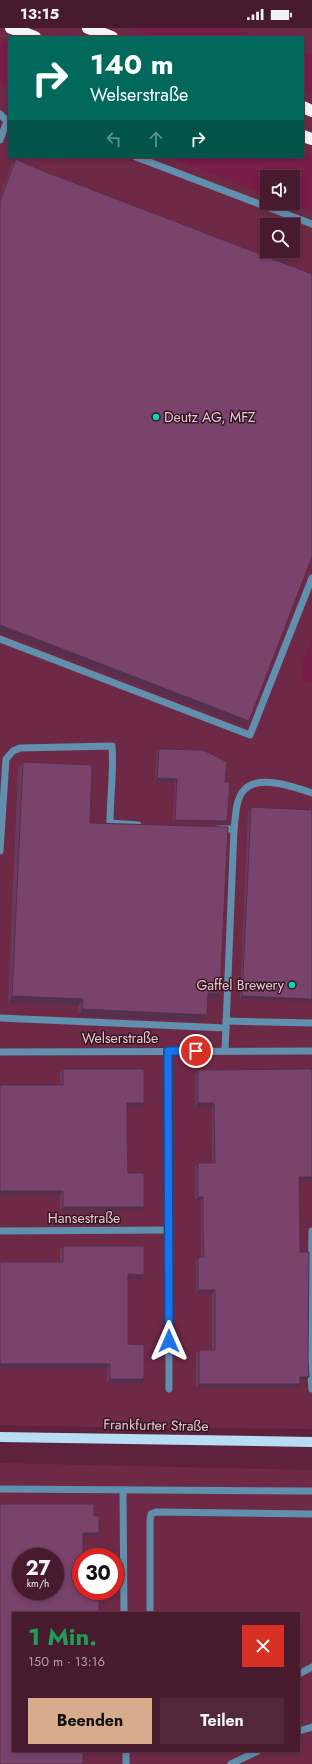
<!DOCTYPE html>
<html lang="de">
<meta charset="utf-8">
<style>
:root{--surface:#471a2d;--page:#512739;--text:#f1f3f6;--muted:#b0a1aa;--line:#5f3849;--accent:#d6ab8b}
body{margin:0;font-family:Jost,sans-serif;background:var(--page);color:var(--text);height:100vh;display:flex;flex-direction:column;font-size:15px;white-space:nowrap}
*{box-sizing:border-box;margin:0}
p{font-size:13px;color:var(--muted)}
.icon{flex:none;width:22px;height:22px;fill:none;stroke:currentColor;stroke-width:2;stroke-linecap:round;stroke-linejoin:round}
.map{position:relative;flex:1;overflow:hidden}
.sheet{position:absolute;left:12px;top:1584px;width:288px;height:140px;display:flex;flex-direction:column;background:var(--surface);border-radius:0px;box-shadow:0 2px 6px #0003,0 0 0 1px var(--line)}
.sheet>*{flex:none}
.top-card{position:absolute;left:8px;top:8px;width:296px;height:122px;border-radius:0px;box-shadow:0 2px 6px #0003,0 0 0 1px var(--line);background:#00695c;color:#fff;overflow:hidden}
.buttons{position:absolute;left:260px;top:142px;display:grid;gap:8px}
.buttons a{display:grid;place-items:center;width:40px;height:40px;border-radius:0px;background:var(--surface);box-shadow:0 2px 6px #0003,0 0 0 1px var(--line);font-size:20px}
.speed{position:absolute;left:12px;top:1520px;display:flex;gap:8px;font-size:20px;font-weight:700;text-align:center}
.speed>*{display:grid;place-content:center;width:52px;height:52px;border-radius:50%;background:var(--surface);box-shadow:0 2px 6px #0003,0 0 0 1px var(--line);line-height:1}
.speed small{font-size:10px;font-weight:400}
.speed .limit{border:6px solid #d22;background:#fff;color:#111}
.pin{position:absolute;display:grid;place-items:center;width:34px;height:34px;color:#fff;margin:-17px;border:2px solid #fff;border-radius:50%;box-shadow:0 1px 4px #0007}
.me{position:absolute;width:44px;margin:-22px;rotate:0deg;stroke-linejoin:round;filter:drop-shadow(0 0 3px #0008)}
.turn{display:flex;align-items:center;gap:14px;height:84px;padding:0 16px;font-size:18px}
.turn .icon{width:52px;height:52px;stroke-width:2.5}
.turn b{display:block;font-size:28px;line-height:34px}
.lanes{display:flex;align-items:center;height:38px;padding:0 16px;background:#0003;justify-content:center;gap:20px;direction:ltr}
.lanes .off{opacity:.35}
.round{display:grid;place-items:center;flex:none;width:42px;height:42px;border-radius:0px;background:var(--page)}
.head{display:flex;align-items:center;justify-content:space-between;height:68px;padding:0 16px}
h1{font-size:24px;font-weight:700;line-height:30px;color:#1e9e55}
.action{display:flex;gap:8px;margin-top:auto;padding:8px 16px}
.action a{flex:1;height:46px;border-radius:0px;background:var(--accent);color:#111;font-size:16px;font-weight:700;line-height:46px;text-align:center}
.action a+a{background:var(--page);color:var(--text)}
.status{display:flex;justify-content:space-between;align-items:center;height:28px;padding:0 20px;background:var(--surface);direction:ltr}
.status svg{height:11px;fill:currentColor}
.map>svg:first-child{display:block}
.built{fill:#6e2947;fill-rule:evenodd}
.green{fill:#781c48}
.lines{fill:none;stroke-linecap:round;stroke-linejoin:round}
.minor{stroke:#6090ad;stroke-width:7}
.major{stroke:#b7ddf5;stroke-width:10}
.highway{stroke:#f5f5f5;stroke-width:12}
.wall{fill:#683a5d}
.shaded-wall{fill:#552f4c}
.building{fill:#79436c;stroke:#552f4c;fill-rule:evenodd}
.route-casing{stroke:#114b97;stroke-width:10}
.route{stroke:#1a73e8;stroke-width:7}
.poi-dot{fill:#0dd5b5;stroke:#331822;stroke-width:1.5}
.labels{text-anchor:middle;stroke-width:3;stroke-linejoin:round;paint-order:stroke}
.poi-label{font-size:14px;fill:#ecc6d2;stroke:#331822;text-anchor:start}
.street-label{font-size:14px;fill:#ecc6d2;stroke:#331822}
</style>
<div class="status"><b>13:15</b><svg viewBox="0 0 49 12"><path d="M0 12V9h3v3zM5 12V6h3v6zM10 12V3h3v9zM15 12V0h3v12zM26 1h20v11H26zM47 4h2v5h-2z"/></svg></div>
<div class="map">
<svg width="312" height="1736" viewBox="0 0 312 1736">
<rect width="100%" height="100%" fill="#5f223c"/>
<g class="built">
<path d="M0 0H312V1401L95 1399 0 1397ZM9 9H303V129H9ZM267 149H293V175H267ZM267 197H293V223H267Z"/>
<path d="M0 1435 312 1442V1736H0ZM21 1529H55V1563H21ZM81 1529H115V1563H81ZM13 1585H299V1723H13Z"/>
</g>
<g class="green">
<path d="M130 0H233L258 9H153Z"/>
<path d="M3 12 9 14V58L0 55V16Z"/>
<path d="M303 24 312 27V66L303 63Z"/>
<path d="M303 125 312 128V184L288 175H293V149H267V167L168 129H303Z"/>
<path d="M312 611V654L311 655 302 653 303 633Z"/>
</g>
<g class="lines">
<g class="minor">
<path d="M0 86 7 93 0 112"/>
<path d="M136 129 312 196"/>
<path d="M0 611 250 707 312 550"/>
<path d="M218 801H234"/>
<path d="M0 823 6 731 13 723 20 720 112 718C114 743 110 769 110 795L138 797"/>
<path d="M0 990 226 1000"/>
<path d="M226 993 312 995"/>
<path d="M168 1023 169 1361"/>
<path d="M225 1023 234 801C236 789 235 772 244 762 258 746 295 759 312 765"/>
<path d="M0 1024 312 1023"/>
<path d="M0 1203 169 1202"/>
<path d="M312 1203 310 1336 312 1361"/>
<path d="M0 1461 312 1463"/>
<path d="M123 1462 124 1585"/>
<path d="M150 1585V1492L151 1486 156 1484 312 1486"/>
<path d="M299 1646 312 1639"/>
<path d="M299 1703 312 1699"/>
<path d="M126 1723V1736"/>
<path d="M231 1736 258 1723"/>
</g>
<path class="major" d="M0 1409 312 1414"/>
<g class="highway">
<path d="M11 0 35 9"/>
<path d="M88 0 112 9"/>
<path d="M303 79 312 83"/>
<path d="M303 108 312 111"/>
</g>
</g>
<g class="wall">
<path d="M16 131 245 698 0 604V168L12 136Z"/>
<path d="M159 721 225 754V795L173 794 175 754 155 753 157 723Z"/>
<path d="M23 734 90 795 220 965 216 972H208L202 993 78 988V978L8 975 18 741Z"/>
<path d="M251 779 312 974 240 971 248 783Z"/>
<path d="M63 1041 144 1075 141 1079H127L128 1145 144 1179 141 1183H60V1167L0 1168V1057H60V1045Z"/>
<path d="M312 1041V1153H299L300 1224 306 1353H300L298 1360H196V1326L199 1322H212V1266H196V1232L198 1229H201V1172H195V1139L198 1135H212V1079H195V1046L198 1042Z"/>
<path d="M63 1218 144 1247 141 1251 128 1250V1316L142 1355H107V1340H0L60 1234V1222Z"/>
</g>
<g class="shaded-wall">
<path d="M0 597 249 693 245 698 0 604Z"/>
<path d="M157 750 177 751 175 754 155 753Z"/>
<path d="M175 792 227 793 225 795 173 794Z"/>
<path d="M208 965H220L216 972 203 971Z"/>
<path d="M12 968 83 971 78 978 8 975Z"/>
<path d="M242 968 312 971V974L240 971Z"/>
<path d="M82 981 207 987 202 993 78 988Z"/>
<path d="M127 1075H144L141 1079H124Z"/>
<path d="M198 1075H214L212 1079H195Z"/>
<path d="M299 1149H312V1153H297Z"/>
<path d="M0 1163H63L60 1167 0 1168Z"/>
<path d="M198 1169H203L201 1172H195Z"/>
<path d="M63 1179H144L141 1183H60Z"/>
<path d="M128 1246 144 1247 141 1251 125 1250Z"/>
<path d="M198 1262H215L212 1266H196Z"/>
<path d="M0 1336H110L107 1340H0Z"/>
<path d="M300 1349H309L306 1353H298Z"/>
<path d="M110 1351H144L142 1355H107Z"/>
<path d="M199 1356H300L298 1360H196Z"/>
<path d="M83 1505H99L96 1508H81Z"/>
</g>
<g class="building">
<path d="M16 131 38 141 312 246V529L249 693 0 597V173Z"/>
<path d="M159 721 203 722 227 734 225 754H230L227 793 175 792 177 751 157 750Z"/>
<path d="M23 734 92 737 90 795 228 799 220 965H208L207 987 82 981 83 971 12 968Z"/>
<path d="M251 779 312 782V971L242 968Z"/>
<path d="M63 1041H144V1075H127V1110L128 1145H144V1179H63V1163H0V1057H63Z"/>
<path d="M312 1041V1149H299L300 1224H309L308 1332 309 1349H300V1356H199V1322H215V1262H198V1229H204L203 1199V1169H198V1135H215L214 1075H198V1042Z"/>
<path d="M63 1218H144V1247L128 1246V1316L144 1317V1351H110V1336H0V1234H63Z"/>
<path d="M0 1476H94V1488H99V1505H83V1529H81V1563H99V1585H13V1723H83V1736H0ZM21 1529H55V1563H21Z"/>
</g>
<g class="lines">
<g class="route-casing">
<path id="route" d="M169 1313 168 1023H196"/>
</g>
<use href="#route" class="route"/>
</g>
<g class="poi-dot">
<circle cx="156" cy="389" r="4"/>
<circle cx="292" cy="957" r="4"/>
</g>
<g class="labels">
<g class="poi-label">
<text x="164" y="394">Deutz AG, MFZ</text>
<text x="284" y="962" text-anchor="end">Gaffel Brewery</text>
</g>
<g class="street-label">
<text x="120" y="1015">Welserstraße</text>
<text x="84" y="1195">Hansestraße</text>
<text transform="translate(156 1397) rotate(1)" y="5">Frankfurter Straße</text>
</g>
</g>
</svg>
<div class="buttons">
<a><svg class="icon" aria-label="sound" viewBox="0 0 24 24"><path d="M4 9h4l5-4v14l-5-4H4zM17 9q2 3 0 6"/></svg></a>
<a><svg class="icon" aria-label="search" viewBox="0 0 24 24"><circle cx="10" cy="10" r="6"/><path d="M15 15l6 6"/></svg></a>
</div>
<div class="speed"><div>27<small>km/h</small></div><div class="limit">30</div></div>
<div class="pin" style="left:196px;top:1023px;background:#d93025"><svg class="icon" aria-label="arrive" viewBox="0 0 24 24"><path d="M6 21V4h12l-3 4 3 4H6"/></svg></div>
<svg class="me" style="left:169px;top:1313px" viewBox="-20 -20 40 40"><path d="M0-17L14 15 0 8-14 15z" fill="#1a73e8" stroke="#fff" stroke-width="4"/></svg>
<div class="top-card">
<div class="turn"><svg class="icon" aria-label="right" viewBox="0 0 24 24"><path d="M7 20v-9h11M14 6l5 5-5 5"/></svg><div><b>140 m</b>Welserstraße</div></div>
<div class="lanes"><svg class="icon off" aria-label="left" viewBox="0 0 24 24"><path d="M17 20v-9H6M10 6l-5 5 5 5"/></svg><svg class="icon off" aria-label="ahead" viewBox="0 0 24 24"><path d="M12 20V5M6 11l6-6 6 6"/></svg><svg class="icon" aria-label="right" viewBox="0 0 24 24"><path d="M7 20v-9h11M14 6l5 5-5 5"/></svg></div>
</div>
<section class="sheet">
<div class="head"><div><h1>1 Min.</h1><p>150 m · 13:16</p></div><a class="round" style="background:#d93025;color:#fff"><svg class="icon" aria-label="close" viewBox="0 0 24 24"><path d="M6 6l12 12M18 6L6 18"/></svg></a></div>
<div class="action"><a>Beenden</a><a>Teilen</a></div>
</section>
</div>
